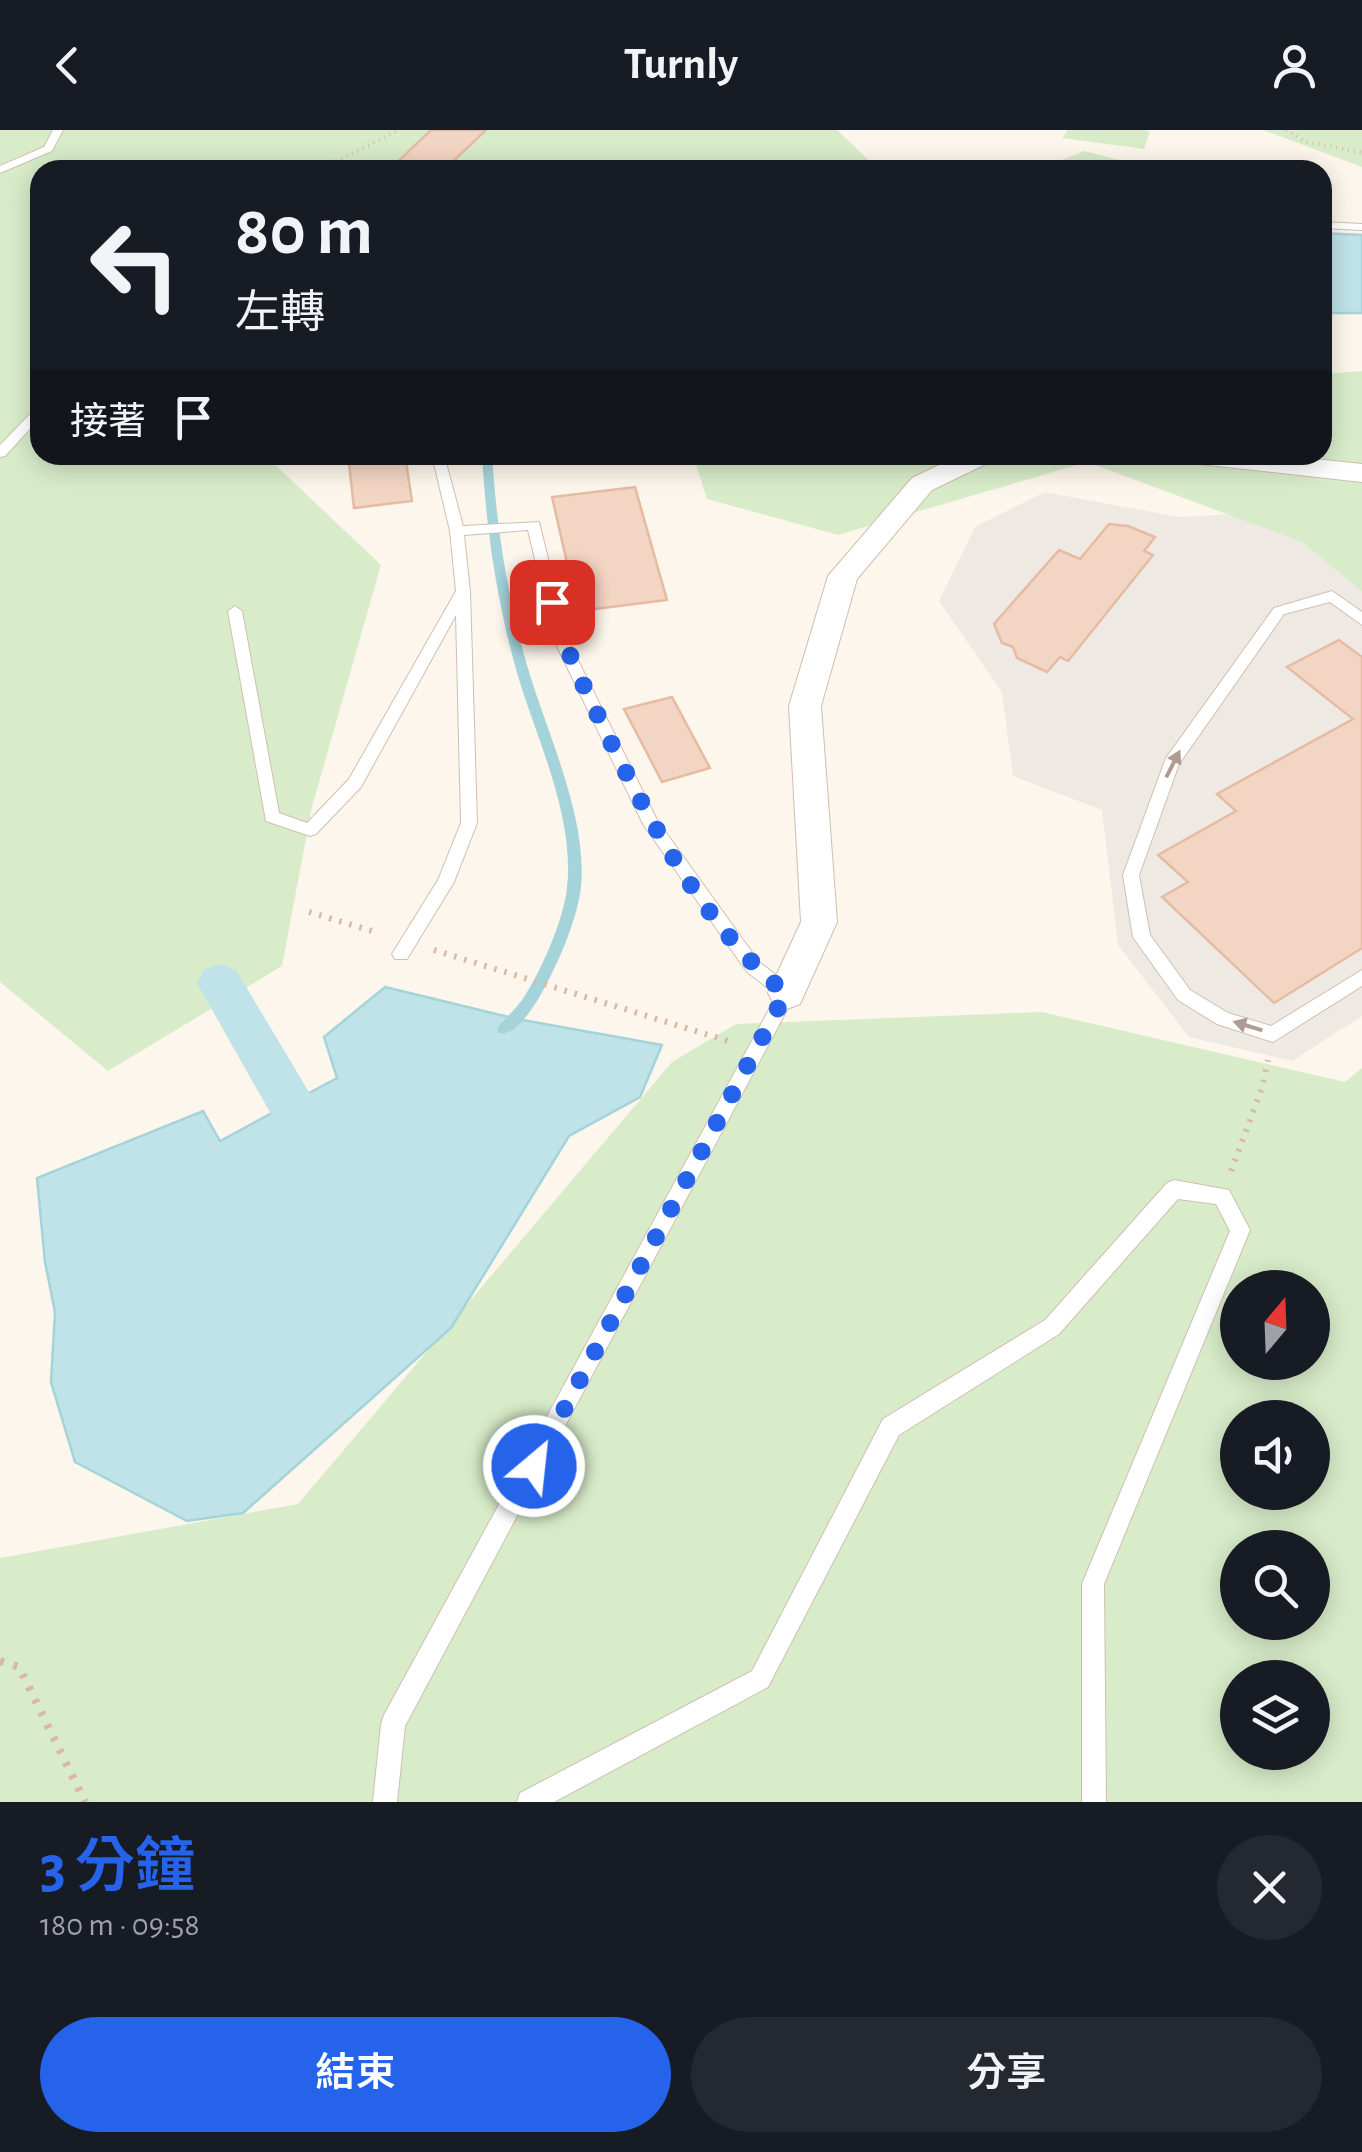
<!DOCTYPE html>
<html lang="zh-TW">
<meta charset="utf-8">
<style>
:root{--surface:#171b24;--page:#242831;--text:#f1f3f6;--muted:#9ea1a6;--accent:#2563eb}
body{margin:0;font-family:"Alegreya Sans","Noto Sans TC",sans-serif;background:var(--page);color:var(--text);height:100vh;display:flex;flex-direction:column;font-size:38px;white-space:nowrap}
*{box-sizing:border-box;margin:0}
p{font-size:32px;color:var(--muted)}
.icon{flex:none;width:55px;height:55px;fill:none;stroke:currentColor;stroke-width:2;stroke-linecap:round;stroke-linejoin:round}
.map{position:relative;height:1672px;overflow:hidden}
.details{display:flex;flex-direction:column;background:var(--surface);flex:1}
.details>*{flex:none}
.guide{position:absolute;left:30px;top:30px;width:1302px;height:305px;border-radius:30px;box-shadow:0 5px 25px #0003;background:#171b24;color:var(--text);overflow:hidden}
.needle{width:65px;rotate:19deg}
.buttons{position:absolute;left:1220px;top:1140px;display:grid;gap:20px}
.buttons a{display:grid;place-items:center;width:110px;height:110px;border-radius:50%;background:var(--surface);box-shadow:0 5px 25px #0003;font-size:50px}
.pin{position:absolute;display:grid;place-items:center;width:85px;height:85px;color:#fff;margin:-42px;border-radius:20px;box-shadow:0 5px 15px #0006}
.me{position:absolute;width:110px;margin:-55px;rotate:28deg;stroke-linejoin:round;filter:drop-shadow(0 0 8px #0008)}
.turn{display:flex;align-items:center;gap:35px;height:210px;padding:0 40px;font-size:45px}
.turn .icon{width:130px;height:130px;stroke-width:2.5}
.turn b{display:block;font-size:70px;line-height:85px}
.then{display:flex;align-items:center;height:95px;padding:0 40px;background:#0003;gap:20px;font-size:38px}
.round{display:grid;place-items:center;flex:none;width:105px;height:105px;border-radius:52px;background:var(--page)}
.head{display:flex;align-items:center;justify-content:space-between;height:170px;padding:0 40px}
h1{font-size:60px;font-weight:600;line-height:75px;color:var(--accent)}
.primary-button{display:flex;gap:20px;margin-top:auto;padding:20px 40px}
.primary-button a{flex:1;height:115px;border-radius:60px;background:var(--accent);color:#fff;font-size:40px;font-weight:600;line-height:115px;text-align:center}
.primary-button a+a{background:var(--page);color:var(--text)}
header{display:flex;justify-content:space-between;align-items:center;height:130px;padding:0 40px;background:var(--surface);font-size:45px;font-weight:600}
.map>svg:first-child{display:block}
.industrial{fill:#efe9e4}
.green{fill:#d8ecc9;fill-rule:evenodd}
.water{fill:#bfe3e8;stroke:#a5d3da;stroke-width:2.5}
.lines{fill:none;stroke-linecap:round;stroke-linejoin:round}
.stream{fill:#a5d3da;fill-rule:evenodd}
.canal{fill:#bfe3e8;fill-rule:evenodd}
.building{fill:#f3d5c3;stroke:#e6bba3;stroke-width:2.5}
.lane-casing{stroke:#d1beb0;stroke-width:2}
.street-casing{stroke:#d1beb0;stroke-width:2}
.path-far2{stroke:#d9b8a5;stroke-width:4;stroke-dasharray:1 5;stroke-linecap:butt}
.path-far1{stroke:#d9b8a5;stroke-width:6;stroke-dasharray:2.5 8;stroke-linecap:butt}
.path{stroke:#d9b8a5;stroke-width:8;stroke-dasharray:4 10;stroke-linecap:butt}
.lane{fill:#fff;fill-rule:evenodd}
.street{fill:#fff;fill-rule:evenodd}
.oneway{fill:#af9d94}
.route{stroke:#2563eb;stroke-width:18;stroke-dasharray:0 32.4}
</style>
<header><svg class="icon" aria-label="back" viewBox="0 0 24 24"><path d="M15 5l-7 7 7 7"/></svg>Turnly<svg class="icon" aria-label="person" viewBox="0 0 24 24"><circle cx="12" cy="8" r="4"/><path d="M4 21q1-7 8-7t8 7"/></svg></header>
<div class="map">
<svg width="1362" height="1672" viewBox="0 0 1362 1672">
<rect width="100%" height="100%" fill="#fdf6ec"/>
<path class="industrial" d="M1045 362 1178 387 1252 383 1362 438V886L1292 931 1189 907 1118 815 1102 680 1013 646 1002 562 939 471 975 397Z"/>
<g class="green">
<path d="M0 0H837L879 40H40V325H271L269 329 381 435 312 677 282 836 108 941 0 852Z"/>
<path d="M1068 0H1145L1150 2 1144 19 1062 8Z"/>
<path d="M1265 0H1362V37L1266 1Z"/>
<path d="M1084 21 1159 40H1037Z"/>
<path d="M1362 241V461L1302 412 1087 332 838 405 707 369 693 325H1322L1323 244Z"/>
<path d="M1042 882 1345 952 1362 938V1672H0V1428L298 1374 672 932 736 894ZM1238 1158H1312V1232H1238ZM1238 1288H1312V1362H1238ZM1238 1418H1312V1492H1238ZM1238 1548H1312V1622H1238Z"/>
</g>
<g class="water">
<path d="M1322 103 1362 105V183H1323Z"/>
<path d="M385 857 517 889 662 915 640 967 569 1006 451 1198 243 1383 187 1391 75 1332 51 1252 55 1182 45 1132 37 1048 203 981 220 1011 337 948 324 907Z"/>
</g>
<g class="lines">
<path class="stream" d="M482 325H492C496 391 506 457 523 521 542 594 588 682 581 757 577 792 555 841 537 871 528 884 515 906 499 903L497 899C504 889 514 881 522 870 540 844 564 789 567 758 575 687 537 610 517 543 497 472 486 399 482 325Z"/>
<path class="canal" d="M220 834 236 840 337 1009 345 1025 337 1041 320 1047 303 1041 197 853 204 840Z"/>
</g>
<g class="building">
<path d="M431 0H486L444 40H389Z"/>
<path d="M348 325H405L412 371 354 378Z"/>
<path d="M635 357 667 470 578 481 552 367Z"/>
<path d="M1109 394 1128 396 1155 407 1144 421 1153 425 1068 531 1060 527 1047 542 1017 528 1013 517 1002 513 994 494 1059 420 1080 429Z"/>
<path d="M1339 510 1362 527V818L1274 873 1162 767 1188 752 1158 725 1236 681 1217 664 1353 589 1287 537Z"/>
<path d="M672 567 710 638 662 652 624 579Z"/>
</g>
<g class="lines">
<g class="lane-casing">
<g id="lane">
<path d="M53 0H63L52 21 0 43V36L44 17Z"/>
<path d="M1322 92 1362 94V100L1322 98Z"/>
<path d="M40 277V288L5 326 0 327V315L36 278Z"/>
<path d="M432 325H444L463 396 539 392 568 510 657 690 759 832 793 858 796 863 405 1596 397 1672H373L381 1594 384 1585 777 865 747 842 643 694 554 510 528 400 464 405 470 461 477 693 454 752 407 829H395L392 824 438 750 461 693 456 485 361 657 316 704 310 706 266 691 228 481 235 476 242 481 279 683 307 693 349 649 456 461 450 401Z"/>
<path d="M1332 461 1362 482V495L1330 472 1284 484 1179 634 1139 745 1150 805 1190 860 1228 883 1271 896 1362 840V856L1273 912 1217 894 1178 870 1133 807 1123 745 1166 628 1274 478Z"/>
<path d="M1174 1050 1229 1060 1250 1100 1104 1454 1106 1672H1082V1454L1230 1101 1216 1074 1178 1069 1059 1204 899 1305 768 1557 554 1672H517L520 1663 752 1541 883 1289 1045 1190 1167 1053Z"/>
</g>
</g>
<g class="street-casing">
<g id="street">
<path d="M960 325H996L992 331 932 360 857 449 821 576 837 792 800 874 787 879 774 874 768 863 801 792 789 576 828 446 912 348Z"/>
<path d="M1185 325H1277L1362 334V352L1199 334 1189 331Z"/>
</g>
</g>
<g class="path-far2">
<path d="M1286 0 1304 11 1362 23"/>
<path d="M320 40 398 0"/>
</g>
<g class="path-far1">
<path d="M309 782 379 803"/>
<path d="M434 820 728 911"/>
<path d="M1231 1041 1262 958 1268 930"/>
</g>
<path class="path" d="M0 1531 19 1537 85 1672"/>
<use href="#lane" class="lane"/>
<use href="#street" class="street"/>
</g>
<defs><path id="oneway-solid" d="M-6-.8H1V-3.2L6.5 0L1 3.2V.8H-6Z" transform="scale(2.5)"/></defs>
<g class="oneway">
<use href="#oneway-solid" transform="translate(1173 634) rotate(-63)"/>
<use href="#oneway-solid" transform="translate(1248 896) rotate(-163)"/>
</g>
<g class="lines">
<path class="route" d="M534 1336 786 863C705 799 646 685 601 592 582 552 563 515 552 472"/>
</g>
</svg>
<div class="buttons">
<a><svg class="needle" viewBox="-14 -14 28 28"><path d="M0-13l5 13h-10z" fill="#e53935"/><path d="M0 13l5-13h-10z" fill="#9ea1a6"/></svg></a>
<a><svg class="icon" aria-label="sound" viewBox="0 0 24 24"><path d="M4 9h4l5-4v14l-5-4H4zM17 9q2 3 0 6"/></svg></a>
<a><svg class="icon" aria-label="search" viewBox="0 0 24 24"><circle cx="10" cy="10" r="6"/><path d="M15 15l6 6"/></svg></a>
<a><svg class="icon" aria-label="layers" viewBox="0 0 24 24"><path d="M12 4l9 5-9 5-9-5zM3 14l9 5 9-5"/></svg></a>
</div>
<div class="pin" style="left:552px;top:472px;background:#d93025"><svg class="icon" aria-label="arrive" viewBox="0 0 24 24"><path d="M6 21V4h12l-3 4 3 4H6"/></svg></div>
<svg class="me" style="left:534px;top:1336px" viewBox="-20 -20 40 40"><circle r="17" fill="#2563eb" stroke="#fff" stroke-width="3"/><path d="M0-11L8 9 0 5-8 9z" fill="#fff"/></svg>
<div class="guide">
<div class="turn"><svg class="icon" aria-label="left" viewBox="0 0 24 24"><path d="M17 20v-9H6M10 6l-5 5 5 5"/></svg><div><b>80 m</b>左轉</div></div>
<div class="then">接著<svg class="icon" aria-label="arrive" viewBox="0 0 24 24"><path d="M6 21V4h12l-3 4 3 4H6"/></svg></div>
</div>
</div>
<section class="details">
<div class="head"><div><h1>3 分鐘</h1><p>180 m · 09:58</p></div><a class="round"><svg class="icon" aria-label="close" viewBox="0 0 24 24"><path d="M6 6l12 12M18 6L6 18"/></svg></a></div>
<div class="primary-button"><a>結束</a><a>分享</a></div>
</section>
